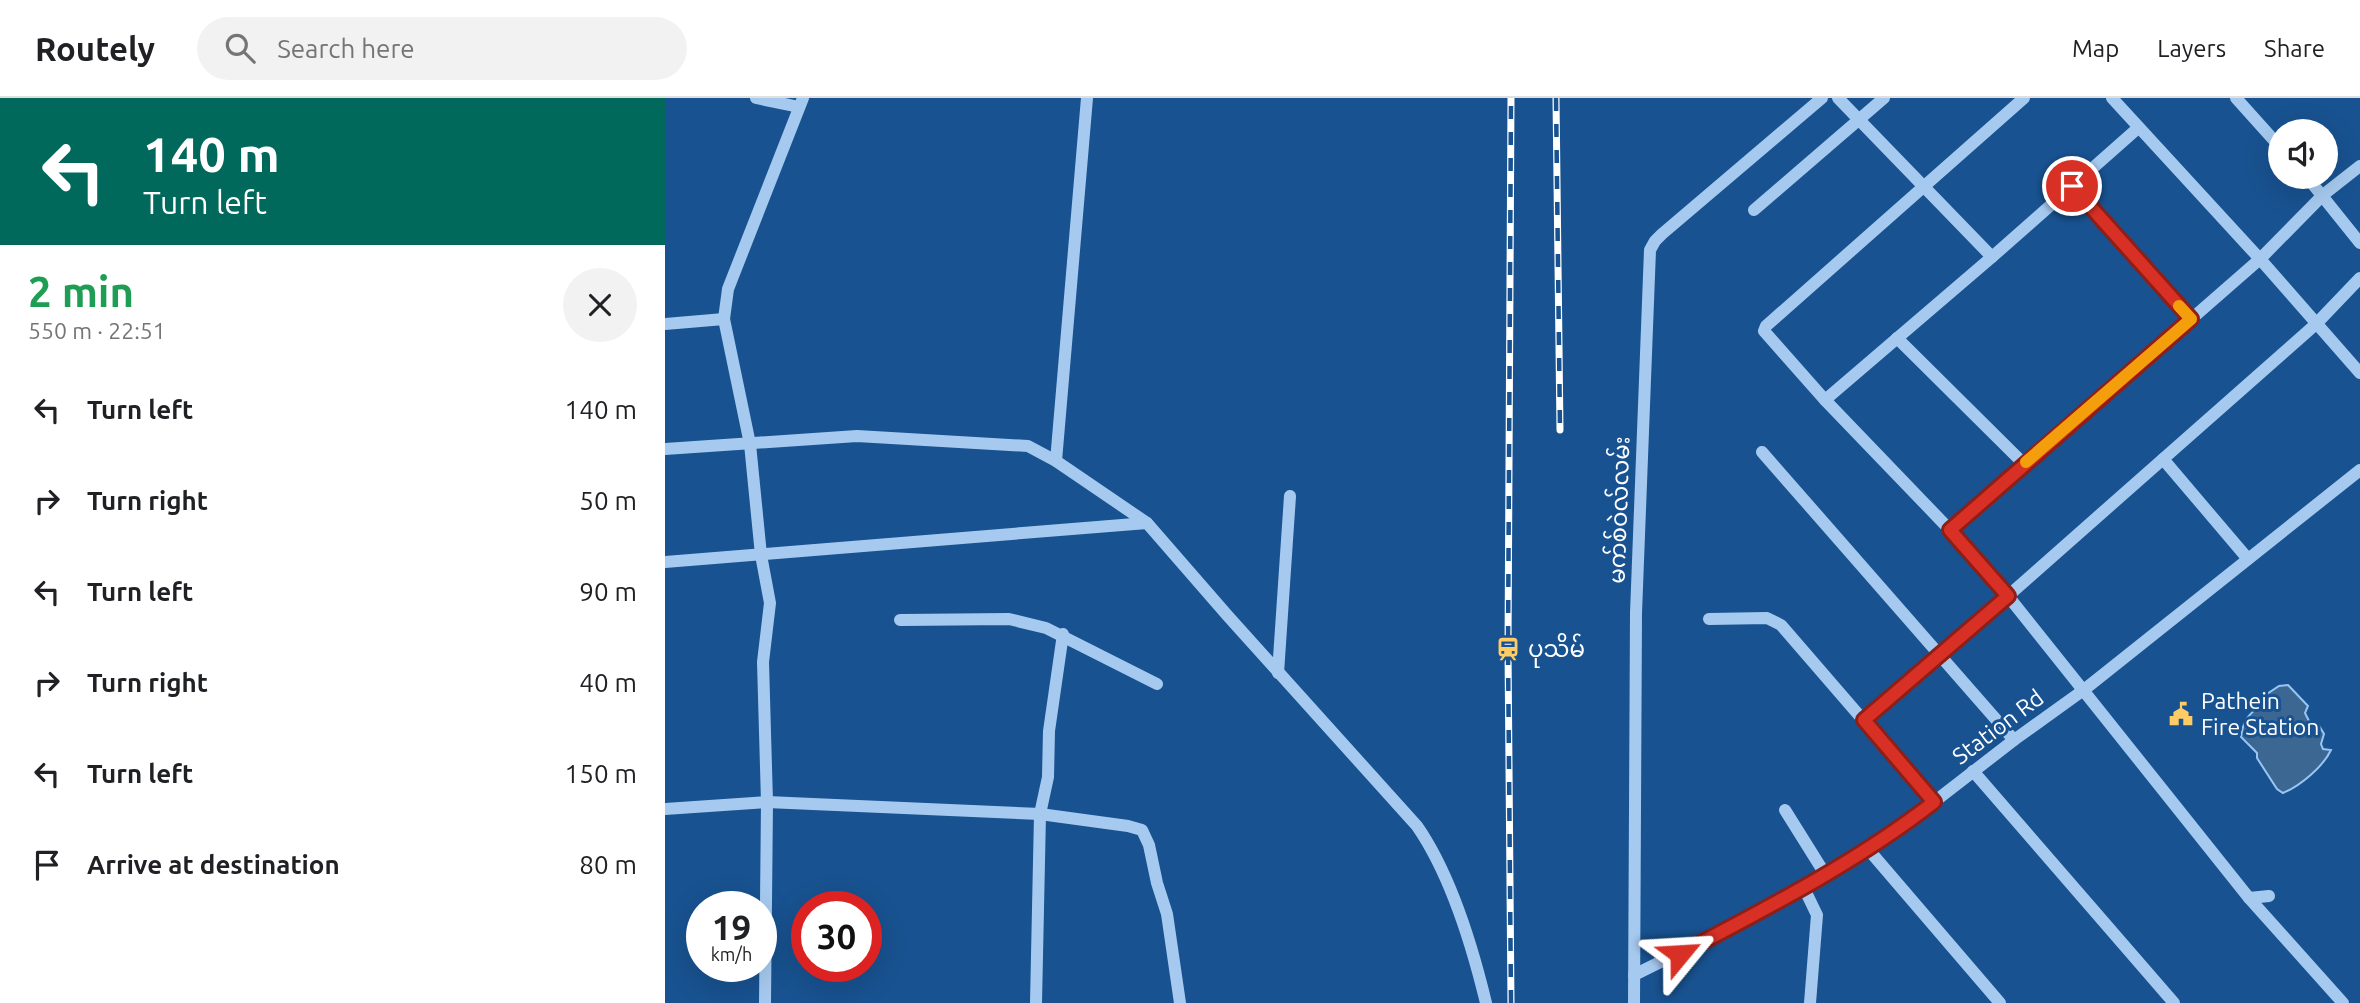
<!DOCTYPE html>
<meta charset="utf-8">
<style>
:root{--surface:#fff;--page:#f2f2f2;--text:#202124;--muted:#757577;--line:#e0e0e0}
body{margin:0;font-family:Ubuntu,"Noto Sans Myanmar",sans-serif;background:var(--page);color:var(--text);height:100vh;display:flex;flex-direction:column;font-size:26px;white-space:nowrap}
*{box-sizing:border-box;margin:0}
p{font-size:23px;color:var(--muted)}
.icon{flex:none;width:38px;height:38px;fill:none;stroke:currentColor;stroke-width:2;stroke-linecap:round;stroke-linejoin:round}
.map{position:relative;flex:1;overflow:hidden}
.side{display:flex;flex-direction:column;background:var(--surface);width:665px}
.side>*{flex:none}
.banner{background:#00695c;color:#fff;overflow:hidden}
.fabs{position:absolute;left:1603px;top:21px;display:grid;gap:14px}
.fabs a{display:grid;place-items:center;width:70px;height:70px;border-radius:50%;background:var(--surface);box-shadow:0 7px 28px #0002;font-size:35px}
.speed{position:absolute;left:21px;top:793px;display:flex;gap:14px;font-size:35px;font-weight:700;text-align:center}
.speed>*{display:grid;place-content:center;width:91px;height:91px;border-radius:50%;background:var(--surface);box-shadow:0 7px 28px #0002;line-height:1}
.speed small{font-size:18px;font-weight:400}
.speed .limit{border:10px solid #d22;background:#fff;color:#111}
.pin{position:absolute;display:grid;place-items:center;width:60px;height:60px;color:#fff;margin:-30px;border:4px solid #fff;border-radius:50%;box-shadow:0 2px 7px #0007}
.me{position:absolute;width:77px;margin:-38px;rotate:63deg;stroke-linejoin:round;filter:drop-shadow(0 0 5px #0008)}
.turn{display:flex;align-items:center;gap:24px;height:147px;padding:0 28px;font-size:32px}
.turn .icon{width:91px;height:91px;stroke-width:2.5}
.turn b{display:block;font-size:49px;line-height:60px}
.round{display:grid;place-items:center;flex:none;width:74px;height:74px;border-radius:37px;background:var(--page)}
.overview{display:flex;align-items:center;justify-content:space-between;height:119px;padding:0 28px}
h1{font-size:42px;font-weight:700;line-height:52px;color:#1e9e55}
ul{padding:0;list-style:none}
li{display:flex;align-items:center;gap:21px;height:91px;padding:0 28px}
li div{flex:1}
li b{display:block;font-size:26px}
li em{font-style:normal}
header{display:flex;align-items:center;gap:42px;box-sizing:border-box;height:98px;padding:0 35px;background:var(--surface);border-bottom:2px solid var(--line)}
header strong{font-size:33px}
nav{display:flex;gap:38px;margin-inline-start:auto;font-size:24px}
.search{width:490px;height:63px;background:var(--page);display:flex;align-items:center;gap:18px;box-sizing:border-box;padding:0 24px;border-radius:38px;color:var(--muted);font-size:26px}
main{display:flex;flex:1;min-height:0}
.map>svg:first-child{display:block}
.water{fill:#3d6793;stroke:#98c6f2;stroke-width:2}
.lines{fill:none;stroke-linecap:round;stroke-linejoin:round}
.minor{stroke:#a6caef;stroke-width:12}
.rail-casing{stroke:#fff;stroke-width:7}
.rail{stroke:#185290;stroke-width:4.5;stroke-dasharray:13;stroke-linecap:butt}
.route-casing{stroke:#8d1f18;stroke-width:18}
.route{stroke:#d93025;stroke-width:12}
.slow{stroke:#f59e0b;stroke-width:12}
.labels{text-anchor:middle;stroke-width:6;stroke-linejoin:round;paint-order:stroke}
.street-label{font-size:23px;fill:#fff;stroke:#185290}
.poi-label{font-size:23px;fill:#fff;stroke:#185290;text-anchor:start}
</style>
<header>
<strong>Routely</strong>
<div class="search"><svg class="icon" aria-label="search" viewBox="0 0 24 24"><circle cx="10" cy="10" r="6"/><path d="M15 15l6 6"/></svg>Search here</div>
<nav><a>Map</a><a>Layers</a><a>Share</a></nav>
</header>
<main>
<section class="side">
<div class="banner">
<div class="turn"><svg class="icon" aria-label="left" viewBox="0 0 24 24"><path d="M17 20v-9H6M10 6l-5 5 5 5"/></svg><div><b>140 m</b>Turn left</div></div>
</div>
<div class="overview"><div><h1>2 min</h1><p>550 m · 22:51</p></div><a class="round"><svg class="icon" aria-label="close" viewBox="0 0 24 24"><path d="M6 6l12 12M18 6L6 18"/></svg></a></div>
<ul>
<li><svg class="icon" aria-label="left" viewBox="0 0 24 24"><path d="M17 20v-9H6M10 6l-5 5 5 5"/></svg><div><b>Turn left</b></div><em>140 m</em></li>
<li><svg class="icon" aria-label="right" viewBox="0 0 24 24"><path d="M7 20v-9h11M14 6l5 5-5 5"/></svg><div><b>Turn right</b></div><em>50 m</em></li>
<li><svg class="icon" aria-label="left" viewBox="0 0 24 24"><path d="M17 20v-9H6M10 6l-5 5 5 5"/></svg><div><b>Turn left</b></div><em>90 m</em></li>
<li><svg class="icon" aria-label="right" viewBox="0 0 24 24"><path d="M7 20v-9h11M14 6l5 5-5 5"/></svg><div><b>Turn right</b></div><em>40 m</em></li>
<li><svg class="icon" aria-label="left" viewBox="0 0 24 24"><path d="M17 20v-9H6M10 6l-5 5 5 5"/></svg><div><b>Turn left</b></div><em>150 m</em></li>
<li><svg class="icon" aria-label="arrive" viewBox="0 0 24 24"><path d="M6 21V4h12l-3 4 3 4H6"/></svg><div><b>Arrive at destination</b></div><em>80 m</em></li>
</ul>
</section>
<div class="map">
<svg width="1695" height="905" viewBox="0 0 1695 905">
<rect width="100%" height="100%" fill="#185290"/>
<path class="water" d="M1623 587 1643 608 1640 615 1645 625 1653 626 1659 636 1656 646 1658 651 1666 652C1658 669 1635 688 1618 695L1612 691 1592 660V655L1576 639C1578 622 1584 616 1597 606L1596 600 1614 588Z"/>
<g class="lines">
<g class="minor">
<path d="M91 0 134 9"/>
<path d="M1173 0 1327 159"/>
<path d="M1359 0 1101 228 1099 233 1160 302 1285 432 1343 498 1584 800 1678 905"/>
<path d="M1447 0 1595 161 1695 275"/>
<path d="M1571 0 1615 49"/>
<path d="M1642 79 1695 145"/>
<path d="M1407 88 1526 221"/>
<path d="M1089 112 1219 0"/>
<path d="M0 226 59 221"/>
<path d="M1232 240 1359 366"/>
<path d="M1160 302 1327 159 1473 30"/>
<path d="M0 351 192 338 363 348 391 363 482 425 562 517 752 728C786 777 807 847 821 905"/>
<path d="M1097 354 1349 642"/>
<path d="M1498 361 1583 461"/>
<path d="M391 363 422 0"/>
<path d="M1285 432 1595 161 1658 97 1695 68"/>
<path d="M0 464 482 425"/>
<path d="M1044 521 1102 520 1116 527 1269 704"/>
<path d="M235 522 344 521 381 530 492 586"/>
<path d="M613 575 625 398"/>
<path d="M1199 622 1276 557 1651 226 1695 180"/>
<path d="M1308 673 1509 905"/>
<path d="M0 711 102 704 375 716 463 728 477 732 484 747 492 785 502 816 515 905"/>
<path d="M1120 712 1160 776"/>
<path d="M1203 751 1335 905"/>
<path d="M1138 788 1152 817 1145 905"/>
<path d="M1584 800 1604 798"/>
<path d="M969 877 1074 825 1225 738 1349 642 1420 591 1695 372"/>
<path d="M100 905 102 704 98 564 105 505 96 457 85 346 59 221 63 191 138 0"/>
<path d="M371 905 375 716 383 679 384 633 398 536"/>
<path d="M969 905 971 515 985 152 990 143 997 136 1157 0"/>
</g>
<g class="rail-casing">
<g id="rail">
<path d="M891 0 895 332"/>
<path d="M846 905 843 551 846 0"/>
</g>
</g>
<use href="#rail" class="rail"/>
</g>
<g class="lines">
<g class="route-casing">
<path id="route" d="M1015 856C1102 810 1192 764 1269 704L1199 622 1343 498 1285 432 1526 221 1407 88"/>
</g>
<use href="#route" class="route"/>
<path class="slow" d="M1361 364 1526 221 1514 208"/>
</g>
<defs>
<g id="station-bare" transform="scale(1.89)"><path d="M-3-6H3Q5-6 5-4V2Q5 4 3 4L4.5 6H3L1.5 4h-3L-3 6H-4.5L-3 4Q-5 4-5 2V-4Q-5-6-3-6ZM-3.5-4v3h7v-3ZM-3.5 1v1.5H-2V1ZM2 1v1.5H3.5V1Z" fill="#ffcb64" stroke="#185290" stroke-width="2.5" paint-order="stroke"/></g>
<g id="civic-bare" transform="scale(1.89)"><path d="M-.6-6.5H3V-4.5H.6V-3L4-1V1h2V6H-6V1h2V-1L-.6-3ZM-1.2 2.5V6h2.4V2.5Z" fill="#ffcb64" stroke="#185290" stroke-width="2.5" paint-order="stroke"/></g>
</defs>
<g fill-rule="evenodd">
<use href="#station-bare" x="843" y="551"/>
<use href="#civic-bare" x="1516" y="616"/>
</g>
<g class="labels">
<g class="street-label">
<text transform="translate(954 412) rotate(-88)" y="8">မက်စ်ဝဲလ်လမ်း</text>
<text transform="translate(1333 629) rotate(-37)" y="8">Station Rd</text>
</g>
<g class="poi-label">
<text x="863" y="559">ပုသိမ်</text>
<text x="1536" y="611">Pathein<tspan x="1536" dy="26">Fire Station</tspan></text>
</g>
</g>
</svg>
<div class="fabs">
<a><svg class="icon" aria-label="sound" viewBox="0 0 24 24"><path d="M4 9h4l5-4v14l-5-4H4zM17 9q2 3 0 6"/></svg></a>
</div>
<div class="speed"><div>19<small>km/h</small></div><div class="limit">30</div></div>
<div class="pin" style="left:1407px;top:88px;background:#d93025"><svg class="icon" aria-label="arrive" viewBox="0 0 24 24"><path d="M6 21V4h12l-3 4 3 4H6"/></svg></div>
<svg class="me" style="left:1015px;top:856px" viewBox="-20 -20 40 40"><path d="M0-17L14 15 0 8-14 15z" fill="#d93025" stroke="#fff" stroke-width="4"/></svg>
</div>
</main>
